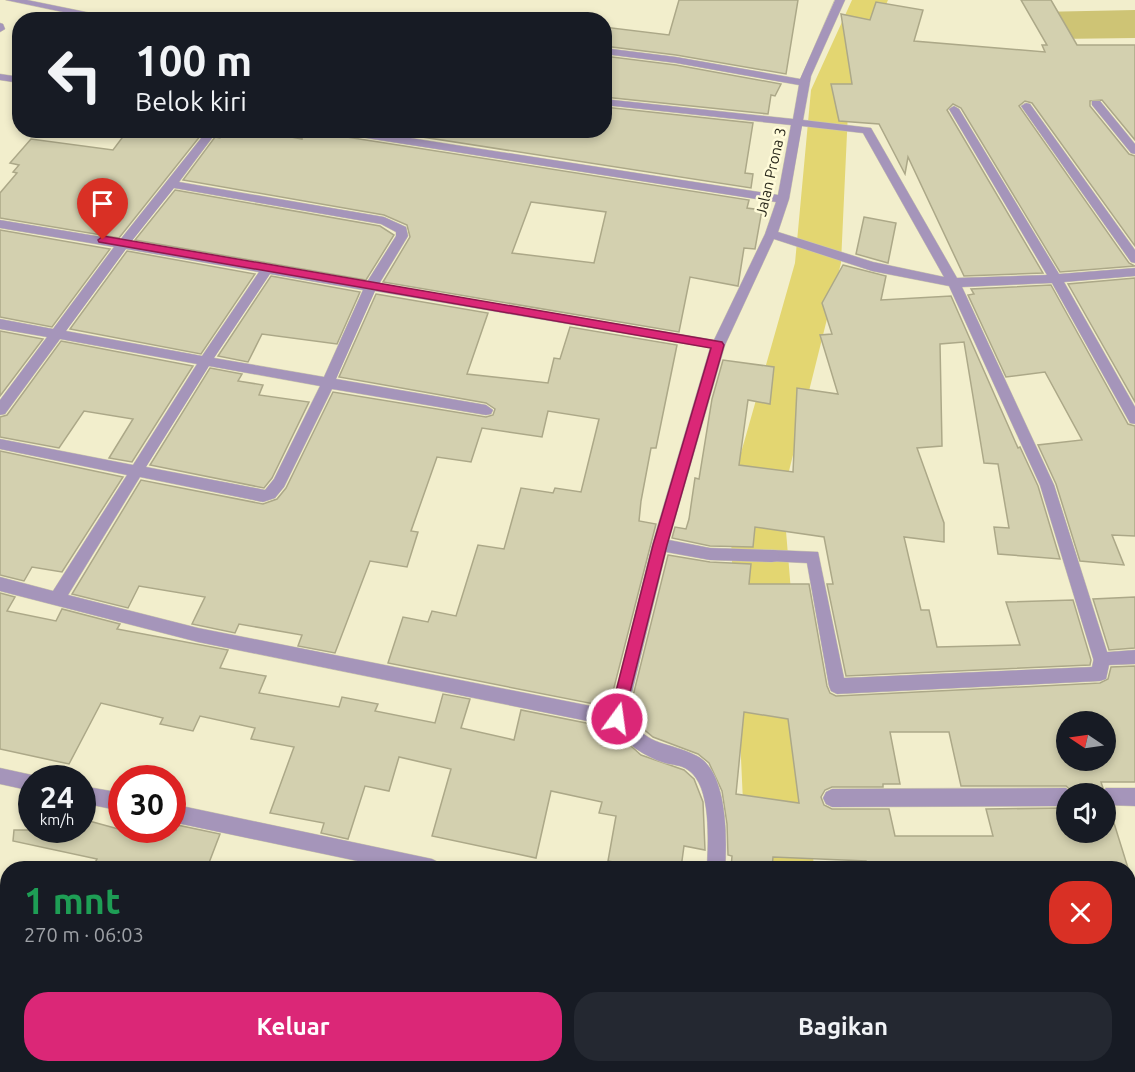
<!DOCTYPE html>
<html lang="id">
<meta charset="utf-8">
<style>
:root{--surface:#171b24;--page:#242831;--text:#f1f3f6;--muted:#9ea1a6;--accent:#db2777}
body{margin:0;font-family:Ubuntu,sans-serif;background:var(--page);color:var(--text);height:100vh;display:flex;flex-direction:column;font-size:22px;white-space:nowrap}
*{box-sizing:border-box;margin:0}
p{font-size:20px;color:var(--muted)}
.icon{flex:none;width:33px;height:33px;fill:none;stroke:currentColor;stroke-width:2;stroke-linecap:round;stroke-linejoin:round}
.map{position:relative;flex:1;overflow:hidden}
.side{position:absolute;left:0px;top:861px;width:1136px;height:212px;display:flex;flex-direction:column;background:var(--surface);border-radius:24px 24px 0 0;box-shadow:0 3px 9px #0003}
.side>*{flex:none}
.hud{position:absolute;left:12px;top:12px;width:600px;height:126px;border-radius:24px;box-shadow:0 3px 9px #0003;background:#171b24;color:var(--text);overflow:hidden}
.needle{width:39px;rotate:283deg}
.controls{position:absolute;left:1056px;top:711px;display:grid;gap:12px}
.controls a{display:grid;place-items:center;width:60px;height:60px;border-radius:50%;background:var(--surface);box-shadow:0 3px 9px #0003;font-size:30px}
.speed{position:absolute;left:18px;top:765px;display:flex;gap:12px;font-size:30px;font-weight:700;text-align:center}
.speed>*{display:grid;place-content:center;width:78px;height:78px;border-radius:50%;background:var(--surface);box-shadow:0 3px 9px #0003;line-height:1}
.speed small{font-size:15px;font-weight:400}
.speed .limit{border:9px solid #d22;background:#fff;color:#111}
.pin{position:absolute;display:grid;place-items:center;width:51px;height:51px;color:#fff;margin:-62px -26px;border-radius:50% 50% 50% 0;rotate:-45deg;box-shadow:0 0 6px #0007}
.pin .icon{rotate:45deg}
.me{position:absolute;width:66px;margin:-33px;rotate:14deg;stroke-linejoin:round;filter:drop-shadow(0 0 4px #0008)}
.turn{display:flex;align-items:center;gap:21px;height:126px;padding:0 24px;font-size:27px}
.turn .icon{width:78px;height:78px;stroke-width:2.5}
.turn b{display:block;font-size:42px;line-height:51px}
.round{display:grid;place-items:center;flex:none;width:63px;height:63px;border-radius:24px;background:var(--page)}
.overview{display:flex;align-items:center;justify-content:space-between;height:102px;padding:0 24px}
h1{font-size:36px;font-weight:700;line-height:45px;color:#1e9e55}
.primary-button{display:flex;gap:12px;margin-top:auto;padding:12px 24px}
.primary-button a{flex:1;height:69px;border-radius:24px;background:var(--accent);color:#fff;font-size:24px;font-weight:700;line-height:69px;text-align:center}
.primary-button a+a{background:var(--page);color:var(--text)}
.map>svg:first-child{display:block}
.green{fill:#cec475}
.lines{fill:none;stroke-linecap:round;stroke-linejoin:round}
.river{fill:#e3d671;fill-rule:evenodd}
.building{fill:#d3d0af;stroke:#aca888;stroke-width:1.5;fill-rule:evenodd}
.lane-casing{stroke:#cecaac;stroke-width:1}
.street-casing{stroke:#cecaac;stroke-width:1}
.lane{fill:#a595ba;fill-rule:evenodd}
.street{fill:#a595ba;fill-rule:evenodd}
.route{fill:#db2777;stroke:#8e194d;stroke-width:1.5}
.labels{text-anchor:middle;stroke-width:5;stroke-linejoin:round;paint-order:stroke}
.far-street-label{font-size:15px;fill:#28271a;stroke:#fffbd9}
</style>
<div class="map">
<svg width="1135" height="1072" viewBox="0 0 1135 1072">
<rect width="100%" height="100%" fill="#f2eecc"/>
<g class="green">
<path d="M1135 10V38L1056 39 1038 12Z"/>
<path d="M1128 891H1135V1072H881L880 1065H1128Z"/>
</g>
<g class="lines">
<g class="river">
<path d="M852 0H888L849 90 841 263 783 495 814 868H746L729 495 795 263 811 90Z"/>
<rect x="752" y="1065" width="76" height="7"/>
</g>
</g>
<g class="building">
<path d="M679 0H798L786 74 676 55 604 46V27L669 35Z"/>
<path d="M1021 0H1051L1077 45H1135V140L1102 100 1090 101V106L1129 154 1135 156V246L1032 103 1025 101 1019 106 1129 263 1135 266 1060 272 961 108 953 104 947 110 1043 273 964 276 908 157 905 174 879 124 839 121 831 84H852L841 14 870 20 876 2 923 10 914 41 1045 52 1042 45H1047Z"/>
<path d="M604 56 676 65 781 84 775 96 771 95 768 114 604 97Z"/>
<path d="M604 107 753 123 745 173 753 174 751 188 377 130H604Z"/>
<path d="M128 130H175L201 135 119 238 0 218V193L17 173 13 172 19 165 10 163 31 139 113 150Z"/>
<path d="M226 130H255L302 139 303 130H327L334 135 749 200 747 208 762 210 755 249 744 248 738 286 690 277 679 332 383 282 410 237 407 225 384 215 183 180 215 137 220 138ZM531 202 606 212 594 263 512 253Z"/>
<path d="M175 190 380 226 394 235 366 280 135 240Z"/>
<path d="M864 217 896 223 888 263 856 254Z"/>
<path d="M0 230 110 249 52 327 0 317Z"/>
<path d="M127 251 255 274 201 354 70 329Z"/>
<path d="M843 265 886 276 881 300 951 296 1018 448 1020 447 1038 486 1060 559 998 554 994 527 1009 528 998 464 984 463 964 342 940 344 942 446 917 448 944 523V542L904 537 921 610H929L937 647 1020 645 1006 602 1073 600 1091 660 1090 665 846 676 827 584H833L824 537 755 527 753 547 710 546 672 538 675 527 686 529 689 519 695 478 699 479 712 399 723 360 774 367 770 404 748 400 739 465 793 472 797 388 838 394 820 335 832 334 822 303Z"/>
<path d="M271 276 360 292 337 344 262 334 248 362 218 356Z"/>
<path d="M1135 278V402L1068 284Z"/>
<path d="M1051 285 1128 424 1135 426V536L1112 535 1124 565 1080 561 1056 484 1038 445 1082 440 1045 372 1006 377 968 295 974 294 971 289Z"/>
<path d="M376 294 488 313 467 374 548 383 554 358 560 359 570 327 677 345 656 448H651L641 501 639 521 656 524 609 707 388 663 403 617 428 622 432 611 456 616 478 545 504 549 521 488 553 493 555 488 581 492 599 419 548 411 542 437 482 428 471 462 437 457 411 531 418 532 407 567 370 561 335 653 298 646 302 635 239 624 235 633 192 624 205 597 139 586 128 608 72 594 141 480 263 504 277 499 286 488 333 392 486 417 493 415 495 409 486 403 339 377Z"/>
<path d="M0 331 43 339 0 396Z"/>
<path d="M61 341 193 366 132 462 109 458 133 419 84 411 59 448 0 437V417L7 415Z"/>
<path d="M210 368 242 374 238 381 263 385 259 395 309 402 272 478 264 488 150 465Z"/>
<path d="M0 451 123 477 62 572 32 567 24 581 0 575Z"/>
<path d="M668 555 710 562 751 564 749 584H809L827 686 830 693 836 696 1100 683 1108 679 1111 667 1135 666V782H1101L1103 788 1097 794H1075L1066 786H961L949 732H890L900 784H883V787H832L825 790 821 797 824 805 832 809H889L895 836H993L986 809 1066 808V832H1106V807H1109L1128 868H867L866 861 773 857 772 868H731L732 856 728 855 727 824 722 791 709 763 698 754 653 737 628 716ZM744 712 788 719 799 803 736 794ZM1066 722H1106V760H1066Z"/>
<path d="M0 593 15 597 7 611 56 621 62 609 120 624 117 629 228 650 220 668 266 676 259 693 339 707 342 697 378 704 375 711 435 723 443 694 470 699 461 728 514 740 521 710 611 728 641 755 684 770 694 779 703 802 705 850 684 846 681 868H645L608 861 616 816 599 813 602 802 551 791 536 858 432 836 451 769 399 757 389 791 365 786 348 839 321 833 324 823 270 813 294 747 251 739 255 728 200 716 193 731 160 724 163 718 101 703 69 764 0 749Z"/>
<path d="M1135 597V648L1109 650 1093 599Z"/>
<path d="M82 819 122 830H176L177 825 220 834 207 868H92L97 859 13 841 14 830H82Z"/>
</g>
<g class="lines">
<g class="lane-casing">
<path id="lane" d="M772 550 818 552 844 678 1092 667 1095 653 1135 650V664L1109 665 1106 679 1100 681 837 694 831 691 829 686 807 563 767 561 764 556 767 551Z"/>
</g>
<g class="street-casing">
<g id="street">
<path d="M6 0H27L125 20H101Z"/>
<path d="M835 0H845L811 76 803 120 871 128 957 278 1047 275 949 109 954 106 959 109 1059 274 1135 268V276L1064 282 1135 407V424L1130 423 1052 283 962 287 1054 485 1109 658 1107 663 1101 665 1095 663 1093 658 1040 485 949 286 872 271 774 239 725 345 669 540 710 548 772 550 777 551 780 556 777 561 772 562 710 560 666 552 626 717C653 749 665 740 697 756 728 772 727 840 725 868H707C708 842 712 786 688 770 681 765 673 765 665 763 643 756 627 744 612 726L198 642 0 591V577L53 591 127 475 0 449V439L133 465 197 364 60 339 5 414 0 415V400L47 337 0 329V319L53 329 114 247 0 228V220L120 240 206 132 210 131 215 134 179 182 384 217 406 227 408 236 379 284 714 340 765 234 776 202 334 133 329 130H359L778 195 791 125 604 105V99L793 119 799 85 676 63 604 54V48L676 57 800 79ZM802 126 863 133 944 277 873 262 778 232 789 199ZM174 188 381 224 396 232V236L367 282 131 242ZM126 249 259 272 202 356 66 331ZM270 274 363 290 324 377 214 358ZM375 291 710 348 652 545 611 710 198 628 68 595 140 477 263 502 275 498 284 487 332 389 486 415 491 414 493 410 486 405 336 379ZM209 366 320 386 274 479 265 490 146 467Z"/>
<path d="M0 23 3 24 5 29 0 32Z"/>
<path d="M0 74 20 77V83L0 80Z"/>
<path d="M1092 101H1100L1135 144V154L1131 153 1092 105Z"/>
<path d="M1026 103 1030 104 1135 250V263L1131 262 1021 106Z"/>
<path d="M0 768 32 775 39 778H32V791L0 784Z"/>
<path d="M82 786 122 793V811L82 803Z"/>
<path d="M1066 788 1073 794H1066V806L832 807 826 804 823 798 826 792 832 789Z"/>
<path d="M1106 788H1135V806L1106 805V794H1099Z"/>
<path d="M172 804 432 859 438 862 441 868H391L172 822Z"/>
<path d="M0 924H8V943L0 942Z"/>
</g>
</g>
<use href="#lane" class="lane"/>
<use href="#street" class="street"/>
</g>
<path class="route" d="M103 236 722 342 724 345 667 545 622 724 617 726 612 724 609 719 653 545 711 348 99 242 98 240Z"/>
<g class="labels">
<g class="far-street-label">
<text transform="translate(771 172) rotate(-77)" y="5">Jalan Prona 3</text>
</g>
</g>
</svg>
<div class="controls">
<a><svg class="needle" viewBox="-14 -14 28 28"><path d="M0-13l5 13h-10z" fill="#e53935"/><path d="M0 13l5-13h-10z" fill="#9ea1a6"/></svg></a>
<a><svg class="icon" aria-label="sound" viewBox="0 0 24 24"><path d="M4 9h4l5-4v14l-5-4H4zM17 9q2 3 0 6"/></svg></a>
</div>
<div class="speed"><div>24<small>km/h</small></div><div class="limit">30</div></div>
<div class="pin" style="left:103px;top:240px;background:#d93025"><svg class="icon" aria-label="arrive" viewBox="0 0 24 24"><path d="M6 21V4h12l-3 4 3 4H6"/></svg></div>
<svg class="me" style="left:617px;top:719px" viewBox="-20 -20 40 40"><circle r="17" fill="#db2777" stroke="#fff" stroke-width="3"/><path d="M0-11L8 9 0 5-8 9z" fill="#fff"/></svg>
<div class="hud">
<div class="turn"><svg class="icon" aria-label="left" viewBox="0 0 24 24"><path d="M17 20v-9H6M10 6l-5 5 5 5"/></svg><div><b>100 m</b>Belok kiri</div></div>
</div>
<section class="side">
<div class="overview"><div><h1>1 mnt</h1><p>270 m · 06:03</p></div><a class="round" style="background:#d93025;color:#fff"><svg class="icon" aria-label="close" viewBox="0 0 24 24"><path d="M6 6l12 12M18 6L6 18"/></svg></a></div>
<div class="primary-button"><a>Keluar</a><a>Bagikan</a></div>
</section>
</div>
